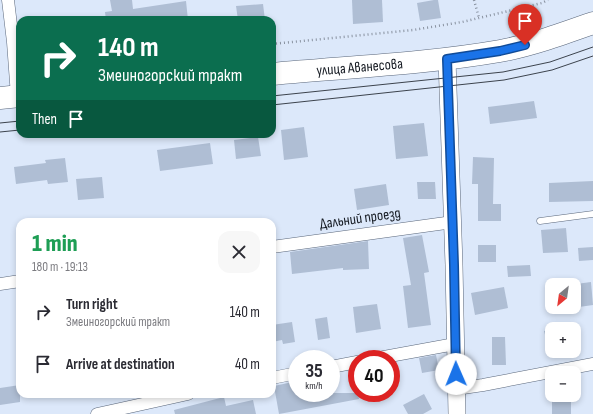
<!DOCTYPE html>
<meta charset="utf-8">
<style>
:root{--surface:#fff;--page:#f7f7f7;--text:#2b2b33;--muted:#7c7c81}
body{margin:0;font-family:"Sofia Sans Condensed",sans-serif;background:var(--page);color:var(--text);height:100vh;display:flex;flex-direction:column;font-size:15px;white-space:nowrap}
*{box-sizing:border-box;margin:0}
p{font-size:13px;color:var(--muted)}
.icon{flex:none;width:22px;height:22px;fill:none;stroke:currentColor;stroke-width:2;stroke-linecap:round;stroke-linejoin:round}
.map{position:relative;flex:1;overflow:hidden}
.details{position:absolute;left:16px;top:218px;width:260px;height:180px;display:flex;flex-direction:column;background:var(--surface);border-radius:12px;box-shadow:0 2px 6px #0003}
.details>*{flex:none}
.banner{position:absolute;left:16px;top:16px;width:260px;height:122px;border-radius:12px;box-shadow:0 2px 6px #0003;background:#0b6e4f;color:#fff;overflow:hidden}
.needle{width:26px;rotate:209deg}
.buttons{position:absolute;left:545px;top:278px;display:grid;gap:8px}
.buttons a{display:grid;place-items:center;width:36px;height:36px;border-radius:8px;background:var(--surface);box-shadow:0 2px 6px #0003;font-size:20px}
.speed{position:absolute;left:288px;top:350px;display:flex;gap:8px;font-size:20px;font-weight:700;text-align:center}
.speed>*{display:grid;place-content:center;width:52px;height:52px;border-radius:50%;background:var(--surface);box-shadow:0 2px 6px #0003;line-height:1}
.speed small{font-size:10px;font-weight:400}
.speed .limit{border:6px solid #d22;background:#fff;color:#111}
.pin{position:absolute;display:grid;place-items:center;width:34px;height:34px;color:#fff;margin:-41px -17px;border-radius:50% 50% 50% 0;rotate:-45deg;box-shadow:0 0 4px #0007}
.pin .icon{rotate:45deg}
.me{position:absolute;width:44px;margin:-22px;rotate:359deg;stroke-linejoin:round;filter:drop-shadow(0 0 3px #0008)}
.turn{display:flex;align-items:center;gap:14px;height:84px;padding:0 16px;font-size:18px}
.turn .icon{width:52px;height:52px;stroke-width:2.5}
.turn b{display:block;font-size:28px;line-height:34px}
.then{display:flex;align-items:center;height:38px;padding:0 16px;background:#0003;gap:8px;font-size:15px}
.round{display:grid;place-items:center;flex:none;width:42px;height:42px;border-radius:12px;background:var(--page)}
.overview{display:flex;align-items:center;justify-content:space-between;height:68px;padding:0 16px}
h1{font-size:24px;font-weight:800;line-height:30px;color:#1e9e55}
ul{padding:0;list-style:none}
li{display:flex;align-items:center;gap:12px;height:52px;padding:0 16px}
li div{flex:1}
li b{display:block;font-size:15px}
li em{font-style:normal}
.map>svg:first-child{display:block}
.building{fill:#afbed4}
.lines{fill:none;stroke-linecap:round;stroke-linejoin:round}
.lane-casing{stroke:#5a677b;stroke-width:7}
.street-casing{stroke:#5a677b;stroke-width:13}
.secondary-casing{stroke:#5a677b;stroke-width:18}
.highway-casing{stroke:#5a677b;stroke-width:23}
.path{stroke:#8992a0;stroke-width:2.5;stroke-dasharray:1 3;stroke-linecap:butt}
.lane{stroke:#fff;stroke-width:6}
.street{stroke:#fff;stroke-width:12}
.secondary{stroke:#fff;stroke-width:17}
.highway{stroke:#fff;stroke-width:22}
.tram{stroke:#3c434d;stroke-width:1}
.route-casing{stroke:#114b97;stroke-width:10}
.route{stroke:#1a73e8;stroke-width:7}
.labels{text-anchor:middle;stroke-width:4;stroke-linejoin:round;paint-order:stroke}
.street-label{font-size:15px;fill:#151a22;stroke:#dce8fa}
</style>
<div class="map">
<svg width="593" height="414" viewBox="0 0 593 414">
<rect width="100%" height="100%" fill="#dce8fa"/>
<g class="building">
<path d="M110 0H132L133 9 186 1 188 20H106L105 12 112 11Z"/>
<path d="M352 0H382L383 22 353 24Z"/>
<path d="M434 0H438L441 18 420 21 417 3Z"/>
<path d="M263 4 265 20H238L236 6Z"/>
<path d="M534 101 537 118 490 124 488 107Z"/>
<path d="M424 123 428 156 396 159 393 126Z"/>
<path d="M304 127 308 157 284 160 281 130Z"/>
<path d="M258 137 261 156 236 159 234 140Z"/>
<path d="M210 143 213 164 160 171 157 150Z"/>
<path d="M473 157 494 158 493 204H501V221H478V184H472Z"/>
<path d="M65 158 68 182 48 184 47 180 16 184 14 167 46 163 45 160Z"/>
<path d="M102 177 104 198 78 200 76 179Z"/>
<path d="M593 181V201L549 202V183Z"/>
<path d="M417 182H435L436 199H418Z"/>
<path d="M386 184 389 205 357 210 354 189Z"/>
<path d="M566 228 568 252 543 253 541 230Z"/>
<path d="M422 235 429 272 424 273 431 325 408 328 403 286 411 285 403 238Z"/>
<path d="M368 241 369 269 343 270V268L292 274 290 252Z"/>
<rect x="478" y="245" width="18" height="17"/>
<path d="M593 247V260L579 261 578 248Z"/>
<path d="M530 265 531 276 508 277 507 266Z"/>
<path d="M591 282 593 305 579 307 576 284Z"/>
<path d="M504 287 508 308 475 315 471 293Z"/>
<path d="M377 304 381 329 356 333 353 307Z"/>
<path d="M327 317 330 338 318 340 315 319Z"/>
<path d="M292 322 295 342 283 344 282 340 272 342V325Z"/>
<path d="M552 329V349L549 350 544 331Z"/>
<path d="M492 337H505L506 365H492Z"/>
<path d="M436 355 439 370 422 373 419 358Z"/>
<path d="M297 381V393H358L359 399 279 414 274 386Z"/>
<path d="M20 385V402L0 405V388Z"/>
<path d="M424 394 432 409 423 414H408L403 405Z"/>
<path d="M224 397 226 406 253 400 256 414H175L174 410Z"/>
<rect x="552" y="398" width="19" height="16"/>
</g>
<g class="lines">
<g class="lane-casing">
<path id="lane" d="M540 221 593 214"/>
</g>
<g class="street-casing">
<g id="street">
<path d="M8 0 13 42 17 96"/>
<path d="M272 247 453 222"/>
<path d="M0 284 20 281"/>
<path d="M373 359 455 344"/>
<path d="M331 367 357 362"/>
<path d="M272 378 297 373"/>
<path d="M456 389 483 385 593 364"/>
<path d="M97 414 188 394"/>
</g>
</g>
<g class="secondary-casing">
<path id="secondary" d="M447 59 454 265 457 414"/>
</g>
<g class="highway-casing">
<g id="highway">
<path id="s1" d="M272 74C347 67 425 64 500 51 532 45 562 34 593 23"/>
<path d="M0 98 20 96"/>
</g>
</g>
<g class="path">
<path d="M474 0 479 18"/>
<path d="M272 44 413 30 462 22 542 3 548 0"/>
</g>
<use href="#lane" class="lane"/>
<use href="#street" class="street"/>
<use href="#secondary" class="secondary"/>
<use href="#highway" class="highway"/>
<g class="tram">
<path d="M272 96 503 72 550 62 593 47"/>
<path d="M272 105 504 80 552 70 593 56"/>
<path d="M0 123 20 121"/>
<path d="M0 132 20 130"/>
</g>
</g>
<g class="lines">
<g class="route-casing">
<path id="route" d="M456 374 454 265 447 59 500 51 525 45"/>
</g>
<use href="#route" class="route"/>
</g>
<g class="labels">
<g class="street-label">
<text dy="5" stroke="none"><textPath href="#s1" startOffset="88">улица Аванесова</textPath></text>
<text transform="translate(360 218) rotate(-8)" y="5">Дальний проезд</text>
</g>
</g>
</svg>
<div class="buttons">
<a><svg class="needle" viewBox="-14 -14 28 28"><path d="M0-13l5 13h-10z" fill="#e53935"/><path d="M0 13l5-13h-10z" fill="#7c7c81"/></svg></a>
<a>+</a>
<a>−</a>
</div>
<div class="speed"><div>35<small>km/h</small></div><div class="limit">40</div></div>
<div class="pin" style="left:525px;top:45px;background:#d93025"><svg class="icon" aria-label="arrive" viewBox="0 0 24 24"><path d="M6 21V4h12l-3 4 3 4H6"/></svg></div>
<svg class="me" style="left:456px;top:374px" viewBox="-20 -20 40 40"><circle r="19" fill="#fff"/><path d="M0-13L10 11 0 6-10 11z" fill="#1a73e8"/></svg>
<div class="banner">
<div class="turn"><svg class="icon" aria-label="right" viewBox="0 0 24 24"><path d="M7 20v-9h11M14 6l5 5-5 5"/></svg><div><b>140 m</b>Змеиногорский тракт</div></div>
<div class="then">Then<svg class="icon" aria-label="arrive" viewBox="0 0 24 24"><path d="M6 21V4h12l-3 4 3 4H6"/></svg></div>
</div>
<section class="details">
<div class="overview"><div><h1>1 min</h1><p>180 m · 19:13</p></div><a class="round"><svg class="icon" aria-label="close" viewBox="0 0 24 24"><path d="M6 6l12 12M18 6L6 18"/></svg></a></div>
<ul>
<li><svg class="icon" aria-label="right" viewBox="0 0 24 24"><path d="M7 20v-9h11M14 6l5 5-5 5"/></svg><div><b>Turn right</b><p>Змеиногорский тракт</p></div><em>140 m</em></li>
<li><svg class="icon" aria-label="arrive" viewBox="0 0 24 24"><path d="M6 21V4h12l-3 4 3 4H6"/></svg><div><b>Arrive at destination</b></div><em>40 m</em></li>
</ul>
</section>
</div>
